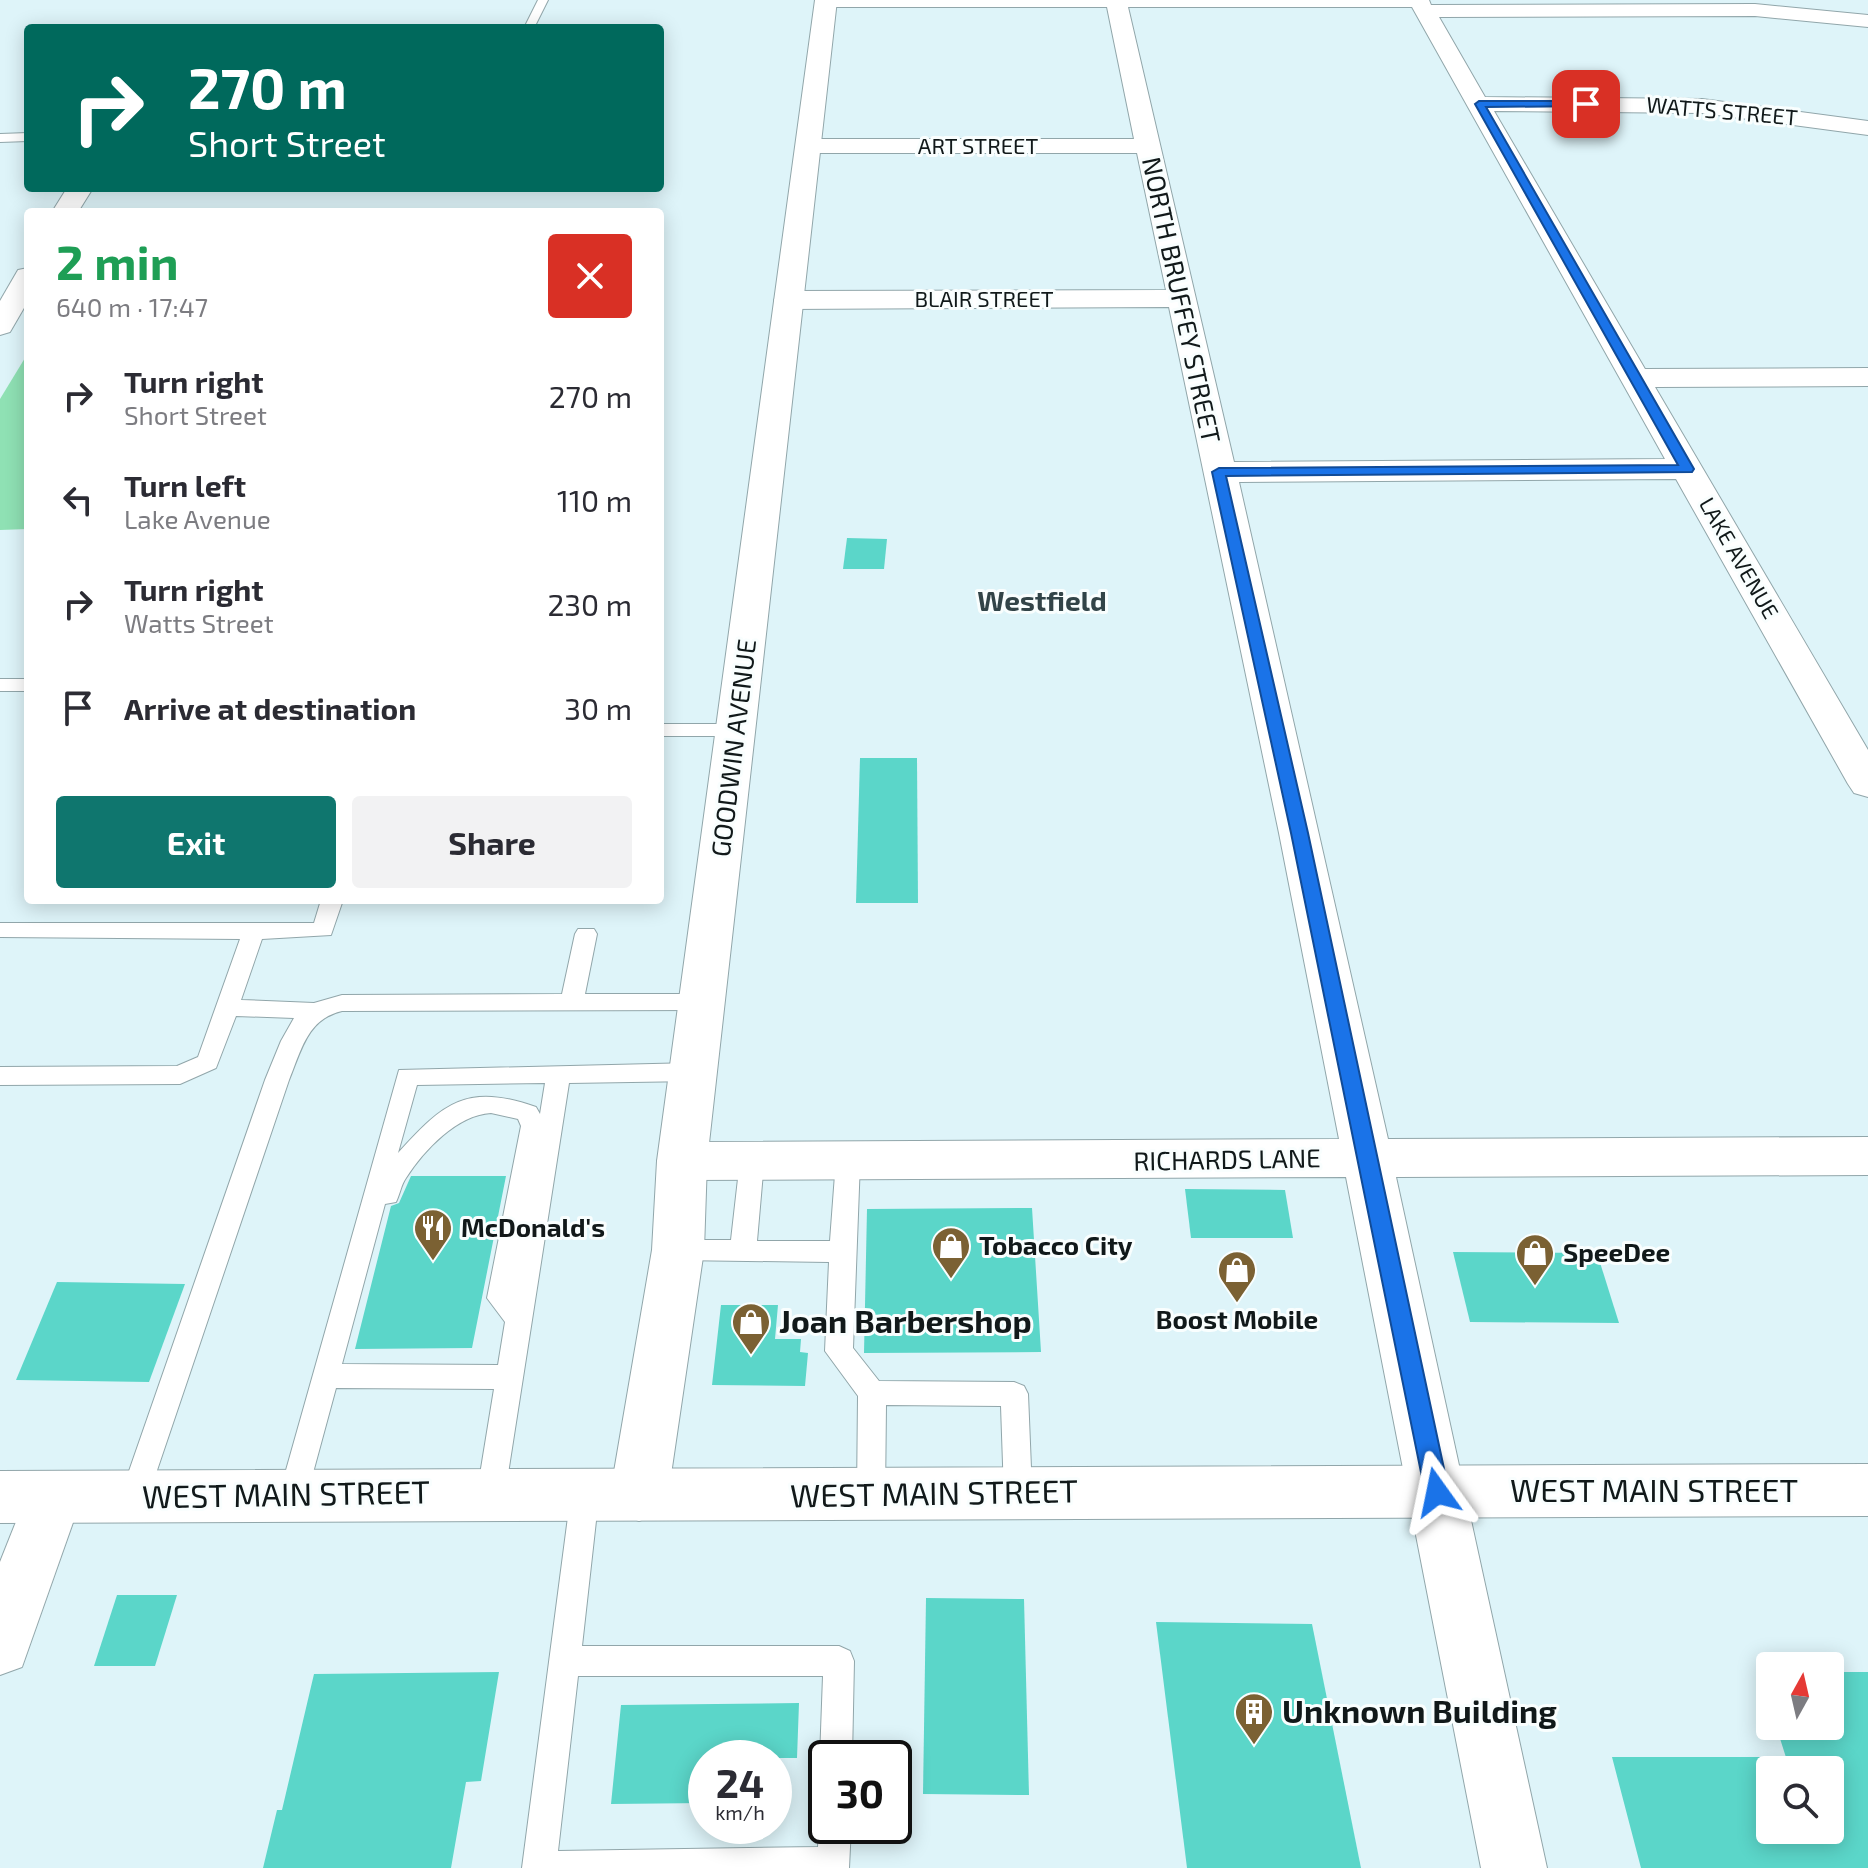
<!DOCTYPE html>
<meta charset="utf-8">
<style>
:root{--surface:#fff;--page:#f2f2f3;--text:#2b2b33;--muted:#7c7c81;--accent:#0f766e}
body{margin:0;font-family:"Exo 2",sans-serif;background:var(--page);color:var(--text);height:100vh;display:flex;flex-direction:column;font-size:30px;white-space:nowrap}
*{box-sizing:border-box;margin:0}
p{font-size:26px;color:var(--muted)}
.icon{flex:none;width:44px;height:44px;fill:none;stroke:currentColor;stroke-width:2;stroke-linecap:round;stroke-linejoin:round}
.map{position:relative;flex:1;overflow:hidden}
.panel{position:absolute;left:24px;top:208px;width:640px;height:696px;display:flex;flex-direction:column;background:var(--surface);border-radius:8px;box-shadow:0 4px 20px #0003}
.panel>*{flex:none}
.guide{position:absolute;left:24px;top:24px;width:640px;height:168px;border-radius:8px;box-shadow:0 4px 20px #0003;background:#00695c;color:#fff;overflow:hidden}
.needle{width:52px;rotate:8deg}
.controls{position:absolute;left:1756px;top:1652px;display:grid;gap:16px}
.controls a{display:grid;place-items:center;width:88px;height:88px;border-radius:8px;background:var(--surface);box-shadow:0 4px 20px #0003;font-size:40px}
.speed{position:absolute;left:688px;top:1740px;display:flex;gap:16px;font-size:40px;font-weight:700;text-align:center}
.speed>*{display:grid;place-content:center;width:104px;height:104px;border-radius:50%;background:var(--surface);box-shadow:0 4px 20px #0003;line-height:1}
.speed small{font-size:20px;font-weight:400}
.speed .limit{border:4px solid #111;border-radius:12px;background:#fff;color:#111}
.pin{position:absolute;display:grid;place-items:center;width:68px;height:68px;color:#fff;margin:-34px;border-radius:16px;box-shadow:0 4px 12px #0006}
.me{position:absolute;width:88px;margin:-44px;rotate:348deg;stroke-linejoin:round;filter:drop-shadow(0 0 6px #0008)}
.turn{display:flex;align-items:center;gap:28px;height:168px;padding:0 32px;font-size:36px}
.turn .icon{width:104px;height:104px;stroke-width:2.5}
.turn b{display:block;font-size:56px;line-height:68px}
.round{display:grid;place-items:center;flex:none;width:84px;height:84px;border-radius:8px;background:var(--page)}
.headline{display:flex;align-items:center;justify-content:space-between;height:136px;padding:0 32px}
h1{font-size:48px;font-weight:700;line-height:60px;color:#1e9e55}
.button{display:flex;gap:16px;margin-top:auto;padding:16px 32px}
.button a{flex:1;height:92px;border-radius:8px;background:var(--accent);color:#fff;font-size:32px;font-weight:700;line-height:92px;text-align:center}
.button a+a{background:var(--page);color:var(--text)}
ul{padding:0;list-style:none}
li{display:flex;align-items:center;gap:24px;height:104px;padding:0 32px}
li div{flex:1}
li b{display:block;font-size:30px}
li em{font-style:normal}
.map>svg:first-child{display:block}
.green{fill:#8fe1b4}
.building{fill:#5bd6c9}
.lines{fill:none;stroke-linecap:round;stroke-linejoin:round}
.service-casing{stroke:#91a6aa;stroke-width:2}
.minor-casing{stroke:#91a6aa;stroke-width:2}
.tertiary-casing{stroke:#91a6aa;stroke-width:2}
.primary-casing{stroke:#91a6aa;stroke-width:2}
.service{fill:#fff;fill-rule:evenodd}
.minor{fill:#fff;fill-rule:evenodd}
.tertiary{fill:#fff;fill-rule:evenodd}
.primary{fill:#fff;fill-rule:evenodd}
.route{fill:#1a73e8;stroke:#114b97;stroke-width:2}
.labels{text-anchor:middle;stroke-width:6;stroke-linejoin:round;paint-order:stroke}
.far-street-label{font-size:22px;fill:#11191a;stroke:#f9fefe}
.street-label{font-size:26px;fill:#11191a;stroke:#f9fefe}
.poi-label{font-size:26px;font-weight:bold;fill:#11191a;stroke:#f9fefe;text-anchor:start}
.neighbourhood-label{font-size:28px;font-weight:bold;fill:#324448;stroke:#f9fefe}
.near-poi-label{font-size:32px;font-weight:bold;fill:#11191a;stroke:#f9fefe;text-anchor:start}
.near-street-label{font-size:32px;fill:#11191a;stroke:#f9fefe}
</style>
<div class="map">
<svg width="1868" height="1868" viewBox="0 0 1868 1868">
<rect width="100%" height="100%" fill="#def4f9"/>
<path class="green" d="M28 353V529L0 530V399Z"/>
<g class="building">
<path d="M847 538 887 539 884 569H843Z"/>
<path d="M860 758H917L918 903H856Z"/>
<path d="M411 1176H506L472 1348 355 1349 391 1206 399 1203Z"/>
<path d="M1185 1189 1285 1190 1293 1238H1191Z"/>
<path d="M1032 1208 1041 1352 864 1353 867 1209Z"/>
<path d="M1453 1252 1597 1253 1619 1323 1470 1322Z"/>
<path d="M57 1282 185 1284 149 1382 16 1380Z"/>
<path d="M721 1305H778L775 1339H801L800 1352 808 1353 805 1386 712 1385Z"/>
<path d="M117 1595H177L155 1666H94Z"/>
<path d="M926 1598 1024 1599 1029 1795 923 1794Z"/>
<path d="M1156 1622 1312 1624 1361 1868H1187Z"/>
<path d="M499 1672 481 1781 466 1782 451 1868H263L277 1810H282L314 1674Z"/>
<path d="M1830 1672H1868V1868H1641L1612 1757H1770V1830H1830V1770H1790L1776 1726H1830Z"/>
<path d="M799 1703 797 1758H706V1803L611 1804 621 1705Z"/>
</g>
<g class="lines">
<g class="service-casing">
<g id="service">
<path d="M538 0H548L534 28H524Z"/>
<path d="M28 133V141L0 142V134Z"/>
<rect x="0" y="679" width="28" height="12"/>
<path d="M660 724H736L746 730 736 736H660Z"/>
<path d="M321 900H343L331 935 262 939 241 1000 314 1003 342 995 562 994 575 934 578 929H594L597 934 585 994H703L711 996 714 1002 711 1008 703 1010 342 1011C307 1019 301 1051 289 1080L148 1497 144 1506 134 1510 124 1506 120 1497 265 1080 281 1041 294 1018 236 1016 216 1068 180 1084 0 1085V1067L177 1066 198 1057 240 939 0 937V923H314Z"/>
<path d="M694 1063 702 1066 706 1072 702 1078 694 1081 569 1083 505 1493 501 1502 491 1506 481 1502 477 1493 494 1389 336 1388 307 1495 303 1504 293 1508 283 1504 279 1495 399 1070ZM545 1083 540 1114 536 1107C467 1083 444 1102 398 1153L417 1085ZM491 1113 518 1119 521 1126 487 1298 505 1322 498 1365 342 1364 385 1204 396 1202C400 1194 401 1185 406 1178 424 1150 457 1115 491 1113Z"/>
<path d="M752 1151 761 1154 764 1161 757 1241H830L836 1161 839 1154 848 1151 857 1154 860 1161 853 1348 879 1381 1014 1382 1024 1386 1028 1394 1032 1493 1028 1502 1018 1506 1008 1502 1004 1493 1001 1406 886 1405 885 1495 881 1504 871 1508 861 1504 857 1495 858 1396 825 1351 829 1262 678 1260 669 1257 665 1250 669 1243 678 1240H731L740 1161 743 1154Z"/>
<path d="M585 1481 595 1485 599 1494 582 1646H839L850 1651 854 1661 852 1758H826V1770L820 1758 823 1676H578L558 1851 818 1847 819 1826 826 1813V1826H851L849 1868H522L571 1494 575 1485Z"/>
</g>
</g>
<g class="minor-casing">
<g id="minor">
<path d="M1429 0 1431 5 1755 4 1868 15V27L1755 16 1439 17 1485 97 1702 99 1868 121V135L1702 113 1494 111 1645 369 1868 368V386L1655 387 1868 750V797L1854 793 1848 784 1676 479 1239 482 1388 1139 1868 1137V1175L1396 1177 1547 1868H1481L1346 1177 682 1180 664 1174 657 1161 664 1148 682 1142 1339 1139 1279 833 1169 307 788 309 778 306 774 300 778 294 788 291 1166 290 1137 153H808L799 151 796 146 799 141 808 139H1134L1107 7H825L818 5 815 0ZM1128 7H1412L1665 459 1234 462Z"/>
<path d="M67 188H93L78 212H52Z"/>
<path d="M28 268V301L10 332 0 335V301L18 270Z"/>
<path d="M53 1471 73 1479 82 1497 22 1667 0 1675V1562L33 1479Z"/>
</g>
</g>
<g class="tertiary-casing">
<path id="tertiary" d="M815 0H837L707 1161 704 1250 668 1495 659 1513 639 1521 619 1513 610 1495 652 1250 657 1161Z"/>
</g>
<g class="primary-casing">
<path id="primary" d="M1868 1464V1516L0 1523V1471Z"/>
</g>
<use href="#service" class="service"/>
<use href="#minor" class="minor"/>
<use href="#tertiary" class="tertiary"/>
<use href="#primary" class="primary"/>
</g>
<path class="route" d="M1586 101 1590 106 1486 107 1694 469 1692 472 1226 476 1308 833 1449 1492 1446 1499 1437 1502 1429 1499 1425 1492 1291 833 1212 472 1219 468 1678 465 1475 104 1479 101Z"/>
<defs>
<g id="restaurant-pin" transform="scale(2)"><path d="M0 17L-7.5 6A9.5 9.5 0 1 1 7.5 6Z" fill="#7b6133" stroke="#f9fefe"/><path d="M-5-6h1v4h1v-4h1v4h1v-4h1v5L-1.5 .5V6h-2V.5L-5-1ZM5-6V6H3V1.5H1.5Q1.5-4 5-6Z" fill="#fff"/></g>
<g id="shop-pin" transform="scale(2)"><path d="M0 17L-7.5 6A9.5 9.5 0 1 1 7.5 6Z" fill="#7b6133" stroke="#f9fefe"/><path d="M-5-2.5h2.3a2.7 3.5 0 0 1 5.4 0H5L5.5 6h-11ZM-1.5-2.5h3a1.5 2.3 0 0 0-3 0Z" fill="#fff"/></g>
<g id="building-pin" transform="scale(2)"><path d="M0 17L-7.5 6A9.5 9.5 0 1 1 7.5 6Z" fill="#7b6133" stroke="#f9fefe"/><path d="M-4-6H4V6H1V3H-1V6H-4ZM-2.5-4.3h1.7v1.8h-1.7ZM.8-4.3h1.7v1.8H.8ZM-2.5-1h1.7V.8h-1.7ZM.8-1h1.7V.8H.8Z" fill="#fff"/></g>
</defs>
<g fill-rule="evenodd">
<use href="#restaurant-pin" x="433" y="1228"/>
<use href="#shop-pin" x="951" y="1246"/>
<use href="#shop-pin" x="1535" y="1253"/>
<use href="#shop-pin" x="1237" y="1270"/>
<use href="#shop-pin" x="751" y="1322"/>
<use href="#building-pin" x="1254" y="1712"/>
</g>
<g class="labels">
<g class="far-street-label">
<text transform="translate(1722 111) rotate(5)" y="8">WATTS STREET</text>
<text x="978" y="154">ART STREET</text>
<text x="984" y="307">BLAIR STREET</text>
<text transform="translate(1739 558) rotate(60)" y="8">LAKE AVENUE</text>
</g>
<g class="street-label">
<text transform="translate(1181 300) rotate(78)" y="9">NORTH BRUFFEY STREET</text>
<text transform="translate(734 748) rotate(-83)" y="9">GOODWIN AVENUE</text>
<text transform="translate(1227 1160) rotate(-1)" y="9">RICHARDS LANE</text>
</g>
<g class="poi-label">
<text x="461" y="1237">McDonald's</text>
<text x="979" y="1255">Tobacco City</text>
<text x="1563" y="1262">SpeeDee</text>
<text x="1237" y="1329" text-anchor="middle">Boost Mobile</text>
</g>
<g class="neighbourhood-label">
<text x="1042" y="611">Westfield</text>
</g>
<g class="near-poi-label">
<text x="779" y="1333">Joan Barbershop</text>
<text x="1282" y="1723">Unknown Building</text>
</g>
<g class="near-street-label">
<text x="1654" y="1502">WEST MAIN STREET</text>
<text transform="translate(934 1494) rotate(-1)" y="11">WEST MAIN STREET</text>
<text transform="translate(286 1495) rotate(-1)" y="11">WEST MAIN STREET</text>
</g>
</g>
</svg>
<div class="controls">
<a><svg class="needle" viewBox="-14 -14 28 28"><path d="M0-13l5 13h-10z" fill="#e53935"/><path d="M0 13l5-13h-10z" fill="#7c7c81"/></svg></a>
<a><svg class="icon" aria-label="search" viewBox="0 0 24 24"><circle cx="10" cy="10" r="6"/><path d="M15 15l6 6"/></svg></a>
</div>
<div class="speed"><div>24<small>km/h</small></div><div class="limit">30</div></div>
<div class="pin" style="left:1586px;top:104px;background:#d93025"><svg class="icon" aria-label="arrive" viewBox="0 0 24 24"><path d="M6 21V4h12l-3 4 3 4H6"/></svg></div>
<svg class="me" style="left:1437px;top:1492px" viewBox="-20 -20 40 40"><path d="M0-17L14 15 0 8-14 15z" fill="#1a73e8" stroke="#fff" stroke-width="4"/></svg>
<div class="guide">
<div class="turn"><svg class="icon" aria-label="right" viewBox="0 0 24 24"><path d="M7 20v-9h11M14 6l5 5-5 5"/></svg><div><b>270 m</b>Short Street</div></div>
</div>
<section class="panel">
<div class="headline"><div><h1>2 min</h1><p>640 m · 17:47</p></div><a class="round" style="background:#d93025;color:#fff"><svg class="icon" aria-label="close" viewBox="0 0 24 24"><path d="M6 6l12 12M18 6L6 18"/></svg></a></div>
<ul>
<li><svg class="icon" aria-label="right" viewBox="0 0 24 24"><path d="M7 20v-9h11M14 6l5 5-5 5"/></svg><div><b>Turn right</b><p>Short Street</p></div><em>270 m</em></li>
<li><svg class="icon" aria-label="left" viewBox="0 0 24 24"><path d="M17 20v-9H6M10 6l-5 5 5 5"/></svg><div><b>Turn left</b><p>Lake Avenue</p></div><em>110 m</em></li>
<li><svg class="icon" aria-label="right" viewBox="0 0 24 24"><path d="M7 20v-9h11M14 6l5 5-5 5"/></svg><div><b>Turn right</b><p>Watts Street</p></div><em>230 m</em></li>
<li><svg class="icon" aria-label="arrive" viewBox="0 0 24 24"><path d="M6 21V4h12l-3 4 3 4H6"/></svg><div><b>Arrive at destination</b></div><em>30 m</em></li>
</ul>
<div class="button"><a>Exit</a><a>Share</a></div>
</section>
</div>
